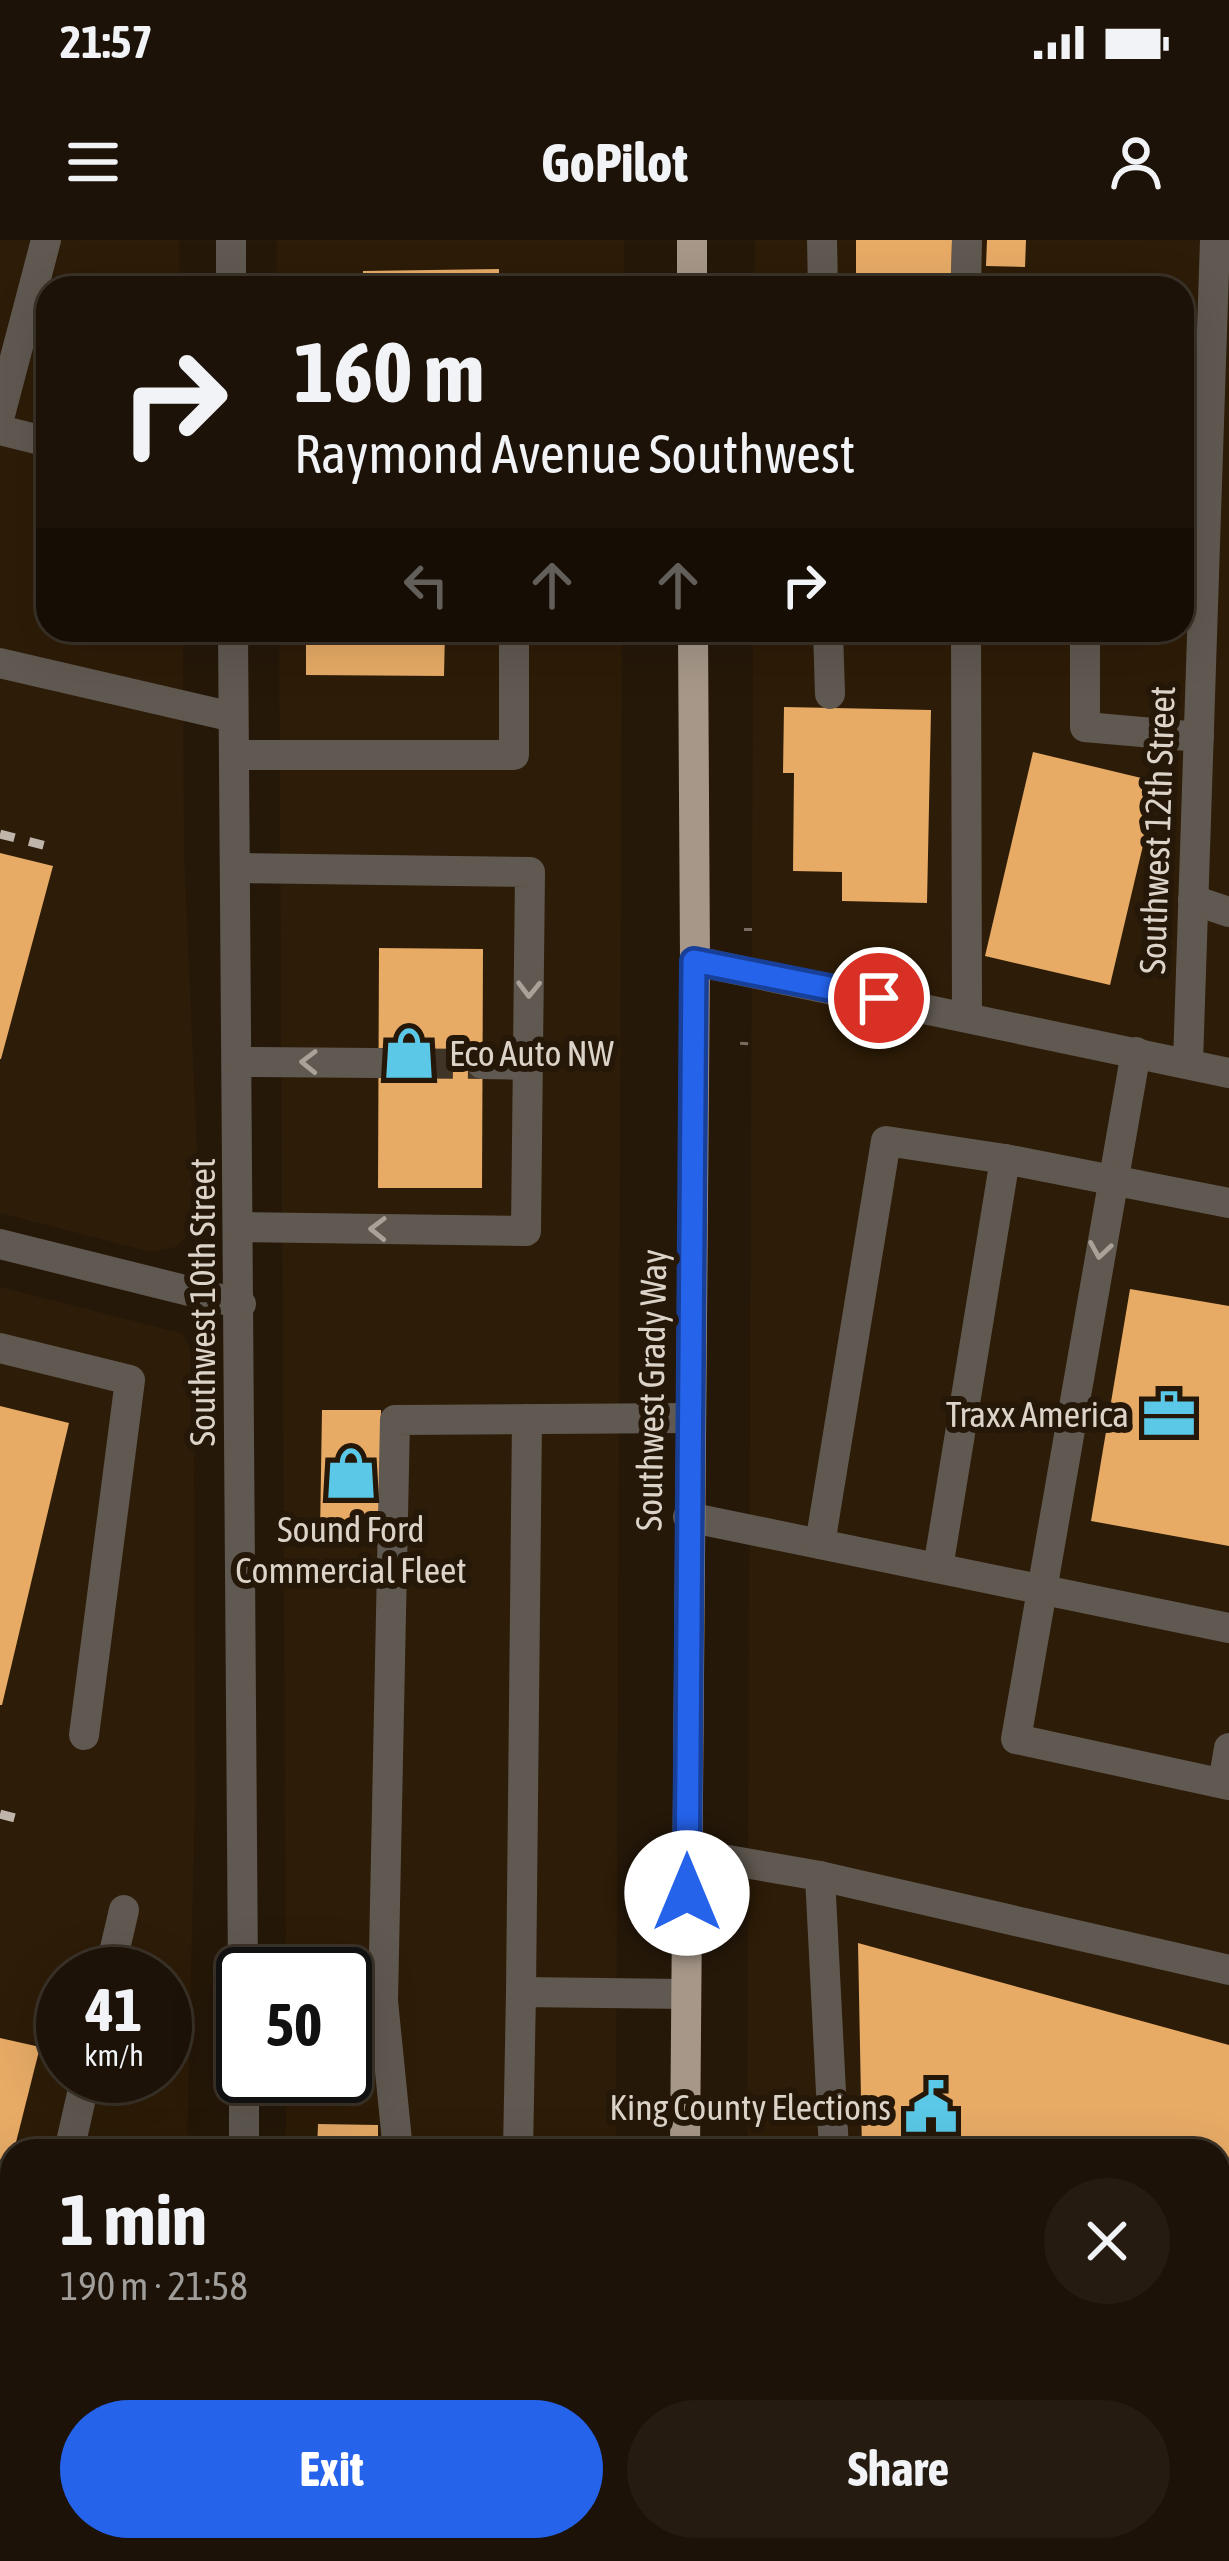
<!DOCTYPE html>
<meta charset="utf-8">
<style>
:root{--surface:#1c1207;--page:#251b11;--text:#f1f3f6;--muted:#a09e9b;--line:#3a3228;--accent:#2563eb}
body{margin:0;font-family:"Asap Condensed",sans-serif;background:var(--page);color:var(--text);height:100vh;display:flex;flex-direction:column;font-size:45px;white-space:nowrap}
*{box-sizing:border-box;margin:0}
p{font-size:39px;color:var(--muted)}
.icon{flex:none;width:66px;height:66px;fill:none;stroke:currentColor;stroke-width:2;stroke-linecap:round;stroke-linejoin:round}
.map{position:relative;flex:1;overflow:hidden}
.details{position:absolute;left:0px;top:1899px;width:1230px;height:423px;display:flex;flex-direction:column;background:var(--surface);border-radius:36px 36px 0 0;box-shadow:0 12px 48px #0002,0 0 0 3px var(--line)}
.details>*{flex:none}
.top-card{position:absolute;left:36px;top:36px;width:1158px;height:366px;border-radius:36px;box-shadow:0 12px 48px #0002,0 0 0 3px var(--line);background:#1c1207;color:var(--text);overflow:hidden}
.speed{position:absolute;left:36px;top:1707px;display:flex;gap:24px;font-size:60px;font-weight:700;text-align:center}
.speed>*{display:grid;place-content:center;width:156px;height:156px;border-radius:50%;background:var(--surface);box-shadow:0 12px 48px #0002,0 0 0 3px var(--line);line-height:1}
.speed small{font-size:30px;font-weight:400}
.speed .limit{border:6px solid #111;border-radius:18px;background:#fff;color:#111}
.pin{position:absolute;display:grid;place-items:center;width:102px;height:102px;color:#fff;margin:-51px;border:6px solid #fff;border-radius:50%;box-shadow:0 3px 12px #0007}
.me{position:absolute;width:132px;margin:-66px;rotate:0deg;stroke-linejoin:round;filter:drop-shadow(0 0 9px #0008)}
.turn{display:flex;align-items:center;gap:42px;height:252px;padding:0 60px;font-size:54px}
.turn .icon{width:156px;height:156px;stroke-width:2.5}
.turn b{display:block;font-size:84px;line-height:102px}
.lanes{display:flex;align-items:center;height:114px;padding:0 60px;background:#0003;justify-content:center;gap:60px;direction:ltr}
.lanes .off{opacity:.35}
.round{display:grid;place-items:center;flex:none;width:126px;height:126px;border-radius:63px;background:var(--page)}
.head{display:flex;align-items:center;justify-content:space-between;height:204px;padding:0 60px}
h1{font-size:72px;font-weight:700;line-height:90px}
.action{display:flex;gap:24px;margin-top:auto;padding:24px 60px}
.action a{flex:1;height:138px;border-radius:72px;background:var(--accent);color:#fff;font-size:48px;font-weight:700;line-height:138px;text-align:center}
.action a+a{background:var(--page);color:var(--text)}
.status{display:flex;justify-content:space-between;align-items:center;height:84px;padding:0 60px;background:var(--surface);direction:ltr}
.status svg{height:33px;fill:currentColor}
header{display:flex;justify-content:space-between;align-items:center;height:156px;padding:0 60px;background:var(--surface);font-size:54px;font-weight:700}
.map>svg:first-child{display:block}
.built{fill:#2d1c07;fill-rule:evenodd}
.building{fill:#e7ab66}
.lines{fill:none;stroke-linecap:round;stroke-linejoin:round}
.minor-tunnel{stroke:#403426;stroke-width:30;stroke-dasharray:30 15;stroke-linecap:butt}
.path{stroke:#786d60;stroke-width:8;stroke-dasharray:3 9;stroke-linecap:butt}
.minor{stroke:#605951;stroke-width:30}
.major{stroke:#a69788;stroke-width:30}
.rail{stroke:#bfb5aa;stroke-width:9;stroke-dasharray:15 15;stroke-linecap:butt}
.oneway{stroke:#aaa299}
.route-casing{stroke:#184099;stroke-width:30}
.route{stroke:#2563eb;stroke-width:21}
.labels{text-anchor:middle;stroke-width:12;stroke-linejoin:round;paint-order:stroke}
.street-label{font-size:36px;fill:#dcd3c9;stroke:#251809}
.poi-label{font-size:36px;fill:#dcd3c9;stroke:#251809;text-anchor:end}
</style>
<div class="status"><b>21:57</b><svg viewBox="0 0 49 12"><path d="M0 12V9h3v3zM5 12V6h3v6zM10 12V3h3v9zM15 12V0h3v12zM26 1h20v11H26zM47 4h2v5h-2z"/></svg></div>
<header><svg class="icon" aria-label="menu" viewBox="0 0 24 24"><path d="M4 6h16M4 12h16M4 18h16"/></svg>GoPilot<svg class="icon" aria-label="person" viewBox="0 0 24 24"><circle cx="12" cy="8" r="4"/><path d="M4 21q1-7 8-7t8 7"/></svg></header>
<div class="map">
<svg width="1229" height="2321" viewBox="0 0 1229 2321">
<rect width="100%" height="100%" fill="#251809"/>
<g class="built">
<path d="M0 0H179L180 48H48V390H183L184 612 200 981 176 1007 151 1012 0 973Z"/>
<rect x="277" y="0" width="347" height="48"/>
<path d="M755 0H1229V2321H774L773 2310H1218V1911H747L753 390H1182V48H755Z"/>
<path d="M279 390H622L616 1911H286V1836H345V1734H286Z"/>
<path d="M0 1047 181 1093 194 1114 195 1563 187 1911H12V2068L0 2065ZM63 1734H165V1836H63Z"/>
<path d="M0 2138 12 2141V2310H637L638 2321H0Z"/>
</g>
<g class="building">
<path d="M856 0H952L951 48H856Z"/>
<path d="M987 0H1026L1025 27 986 26Z"/>
<path d="M499 29V48H363V31Z"/>
<path d="M1027 33 1084 46V48H1023Z"/>
<path d="M306 390H445L444 436 306 435Z"/>
<path d="M784 467 931 470 927 663 842 661V632L793 631 794 533H783Z"/>
<path d="M1033 512 1158 542 1110 745 985 716Z"/>
<path d="M0 613 53 626 1 819H0Z"/>
<path d="M379 708 483 709 482 948H378Z"/>
<path d="M1130 1049 1229 1066V1306L1091 1281Z"/>
<path d="M0 1166 69 1183 2 1465H0Z"/>
<path d="M322 1170H381L380 1296 320 1295Z"/>
<path d="M858 1703 1229 1805V2110L1218 2107V1911H862Z"/>
<path d="M0 1798 40 1807 5 1946 0 1945Z"/>
<path d="M318 1884 378 1885V1911H317Z"/>
</g>
<g class="lines">
<path class="minor-tunnel" d="M378 823 482 824"/>
<g class="path">
<path d="M748 691V681"/>
<path d="M744 805 745 793"/>
</g>
<g class="minor">
<path d="M231 0V48"/>
<path d="M822 0 823 48"/>
<path d="M966 48 967 0"/>
<path d="M0 175 46 0"/>
<path d="M0 190 48 202"/>
<path d="M233 390 243 1734"/>
<path d="M828 390 830 454"/>
<path d="M966 390 967 775"/>
<path d="M1085 390V487L1199 497"/>
<path d="M0 423 233 477"/>
<path d="M234 515H514V390"/>
<path d="M236 628 530 632 526 991 240 987"/>
<path d="M1193 660 1229 672"/>
<path d="M695 721 1229 833"/>
<path d="M1136 812 1016 1499 1229 1545"/>
<path d="M239 822 378 823"/>
<path d="M1188 823 1215 0"/>
<path d="M482 824 528 825"/>
<path d="M1005 919 1229 963"/>
<path d="M0 1004 241 1064"/>
<path d="M0 1108 130 1140 84 1495"/>
<path d="M688 1277 1229 1388"/>
<path d="M820 1304 886 901 1005 919 938 1328"/>
<path d="M1223 1543 1229 1508"/>
<path d="M687 1613 820 1636 1229 1730"/>
<path d="M820 1636 834 1911"/>
<path d="M109 1734 124 1670"/>
<path d="M521 1752 527 1179"/>
<path d="M244 1836V1911"/>
<path d="M69 1911 86 1836"/>
<path d="M398 1911 383 1761 395 1180 690 1178"/>
<path d="M518 1911 521 1752 686 1754"/>
<path d="M0 2012 12 2015"/>
<path d="M0 2108 12 2111"/>
<path d="M0 2217 12 2160"/>
<path d="M195 2310 248 2321"/>
<path d="M865 2310 866 2321"/>
<path d="M541 2321V2310"/>
</g>
<g class="major">
<path d="M692 0V48"/>
<path d="M685 1911 695 721 693 390"/>
<path d="M707 2310 708 2321"/>
</g>
<g class="rail">
<path d="M0 594 58 609"/>
<path d="M0 1574 26 1581"/>
</g>
</g>
<defs><path id="oneway-chevron" d="M-2-3.5L2.5 0L-2 3.5" fill="none" stroke-width="1.6" stroke-linecap="round" stroke-linejoin="round" transform="scale(3)"/></defs>
<g class="oneway">
<use href="#oneway-chevron" transform="translate(529 749) rotate(91)"/>
<use href="#oneway-chevron" transform="translate(309 822) rotate(-179)"/>
<use href="#oneway-chevron" transform="translate(378 989) rotate(-179)"/>
<use href="#oneway-chevron" transform="translate(1100 1010) rotate(99)"/>
</g>
<g class="lines">
<g class="route-casing">
<path id="route" d="M687 1653 694 721 879 758"/>
</g>
<use href="#route" class="route"/>
</g>
<defs>
<g id="shop-bare" transform="scale(4.14)"><path d="M-5-2.5h2.3a2.7 3.5 0 0 1 5.4 0H5L5.5 6h-11ZM-1.5-2.5h3a1.5 2.3 0 0 0-3 0Z" fill="#5ac8e6" stroke="#251809" stroke-width="2.5" paint-order="stroke"/></g>
<g id="office-bare" transform="scale(4.14)"><path d="M-6-3h4V-5.5h4V-3h4V5H-6ZM-1-4.5V-3h2v-1.5ZM-6 0V1H6V0Z" fill="#5ac8e6" stroke="#251809" stroke-width="2.5" paint-order="stroke"/></g>
<g id="civic-bare" transform="scale(4.14)"><path d="M-.6-6.5H3V-4.5H.6V-3L4-1V1h2V6H-6V1h2V-1L-.6-3ZM-1.2 2.5V6h2.4V2.5Z" fill="#5ac8e6" stroke="#251809" stroke-width="2.5" paint-order="stroke"/></g>
</defs>
<g fill-rule="evenodd">
<use href="#shop-bare" x="409" y="813"/>
<use href="#office-bare" x="1169" y="1174"/>
<use href="#shop-bare" x="351" y="1233"/>
<use href="#civic-bare" x="931" y="1867"/>
</g>
<g class="labels">
<g class="street-label">
<text transform="translate(1157 590) rotate(-88)" y="13">Southwest 12th Street</text>
<text transform="translate(202 1062) rotate(-90)" y="13">Southwest 10th Street</text>
<text transform="translate(651 1150) rotate(-89)" y="13">Southwest Grady Way</text>
</g>
<g class="poi-label">
<text x="449" y="826" text-anchor="start">Eco Auto NW</text>
<text x="1129" y="1187">Traxx America</text>
<text x="351" y="1302" text-anchor="middle">Sound Ford<tspan x="351" dy="41">Commercial Fleet</tspan></text>
<text x="891" y="1880">King County Elections</text>
</g>
</g>
</svg>
<div class="speed"><div>41<small>km/h</small></div><div class="limit">50</div></div>
<div class="pin" style="left:879px;top:758px;background:#d93025"><svg class="icon" aria-label="arrive" viewBox="0 0 24 24"><path d="M6 21V4h12l-3 4 3 4H6"/></svg></div>
<svg class="me" style="left:687px;top:1653px" viewBox="-20 -20 40 40"><circle r="19" fill="#fff"/><path d="M0-13L10 11 0 6-10 11z" fill="#2563eb"/></svg>
<div class="top-card">
<div class="turn"><svg class="icon" aria-label="right" viewBox="0 0 24 24"><path d="M7 20v-9h11M14 6l5 5-5 5"/></svg><div><b>160 m</b>Raymond Avenue Southwest</div></div>
<div class="lanes"><svg class="icon off" aria-label="left" viewBox="0 0 24 24"><path d="M17 20v-9H6M10 6l-5 5 5 5"/></svg><svg class="icon off" aria-label="ahead" viewBox="0 0 24 24"><path d="M12 20V5M6 11l6-6 6 6"/></svg><svg class="icon off" aria-label="ahead" viewBox="0 0 24 24"><path d="M12 20V5M6 11l6-6 6 6"/></svg><svg class="icon" aria-label="right" viewBox="0 0 24 24"><path d="M7 20v-9h11M14 6l5 5-5 5"/></svg></div>
</div>
<section class="details">
<div class="head"><div><h1>1 min</h1><p>190 m · 21:58</p></div><a class="round"><svg class="icon" aria-label="close" viewBox="0 0 24 24"><path d="M6 6l12 12M18 6L6 18"/></svg></a></div>
<div class="action"><a>Exit</a><a>Share</a></div>
</section>
</div>
